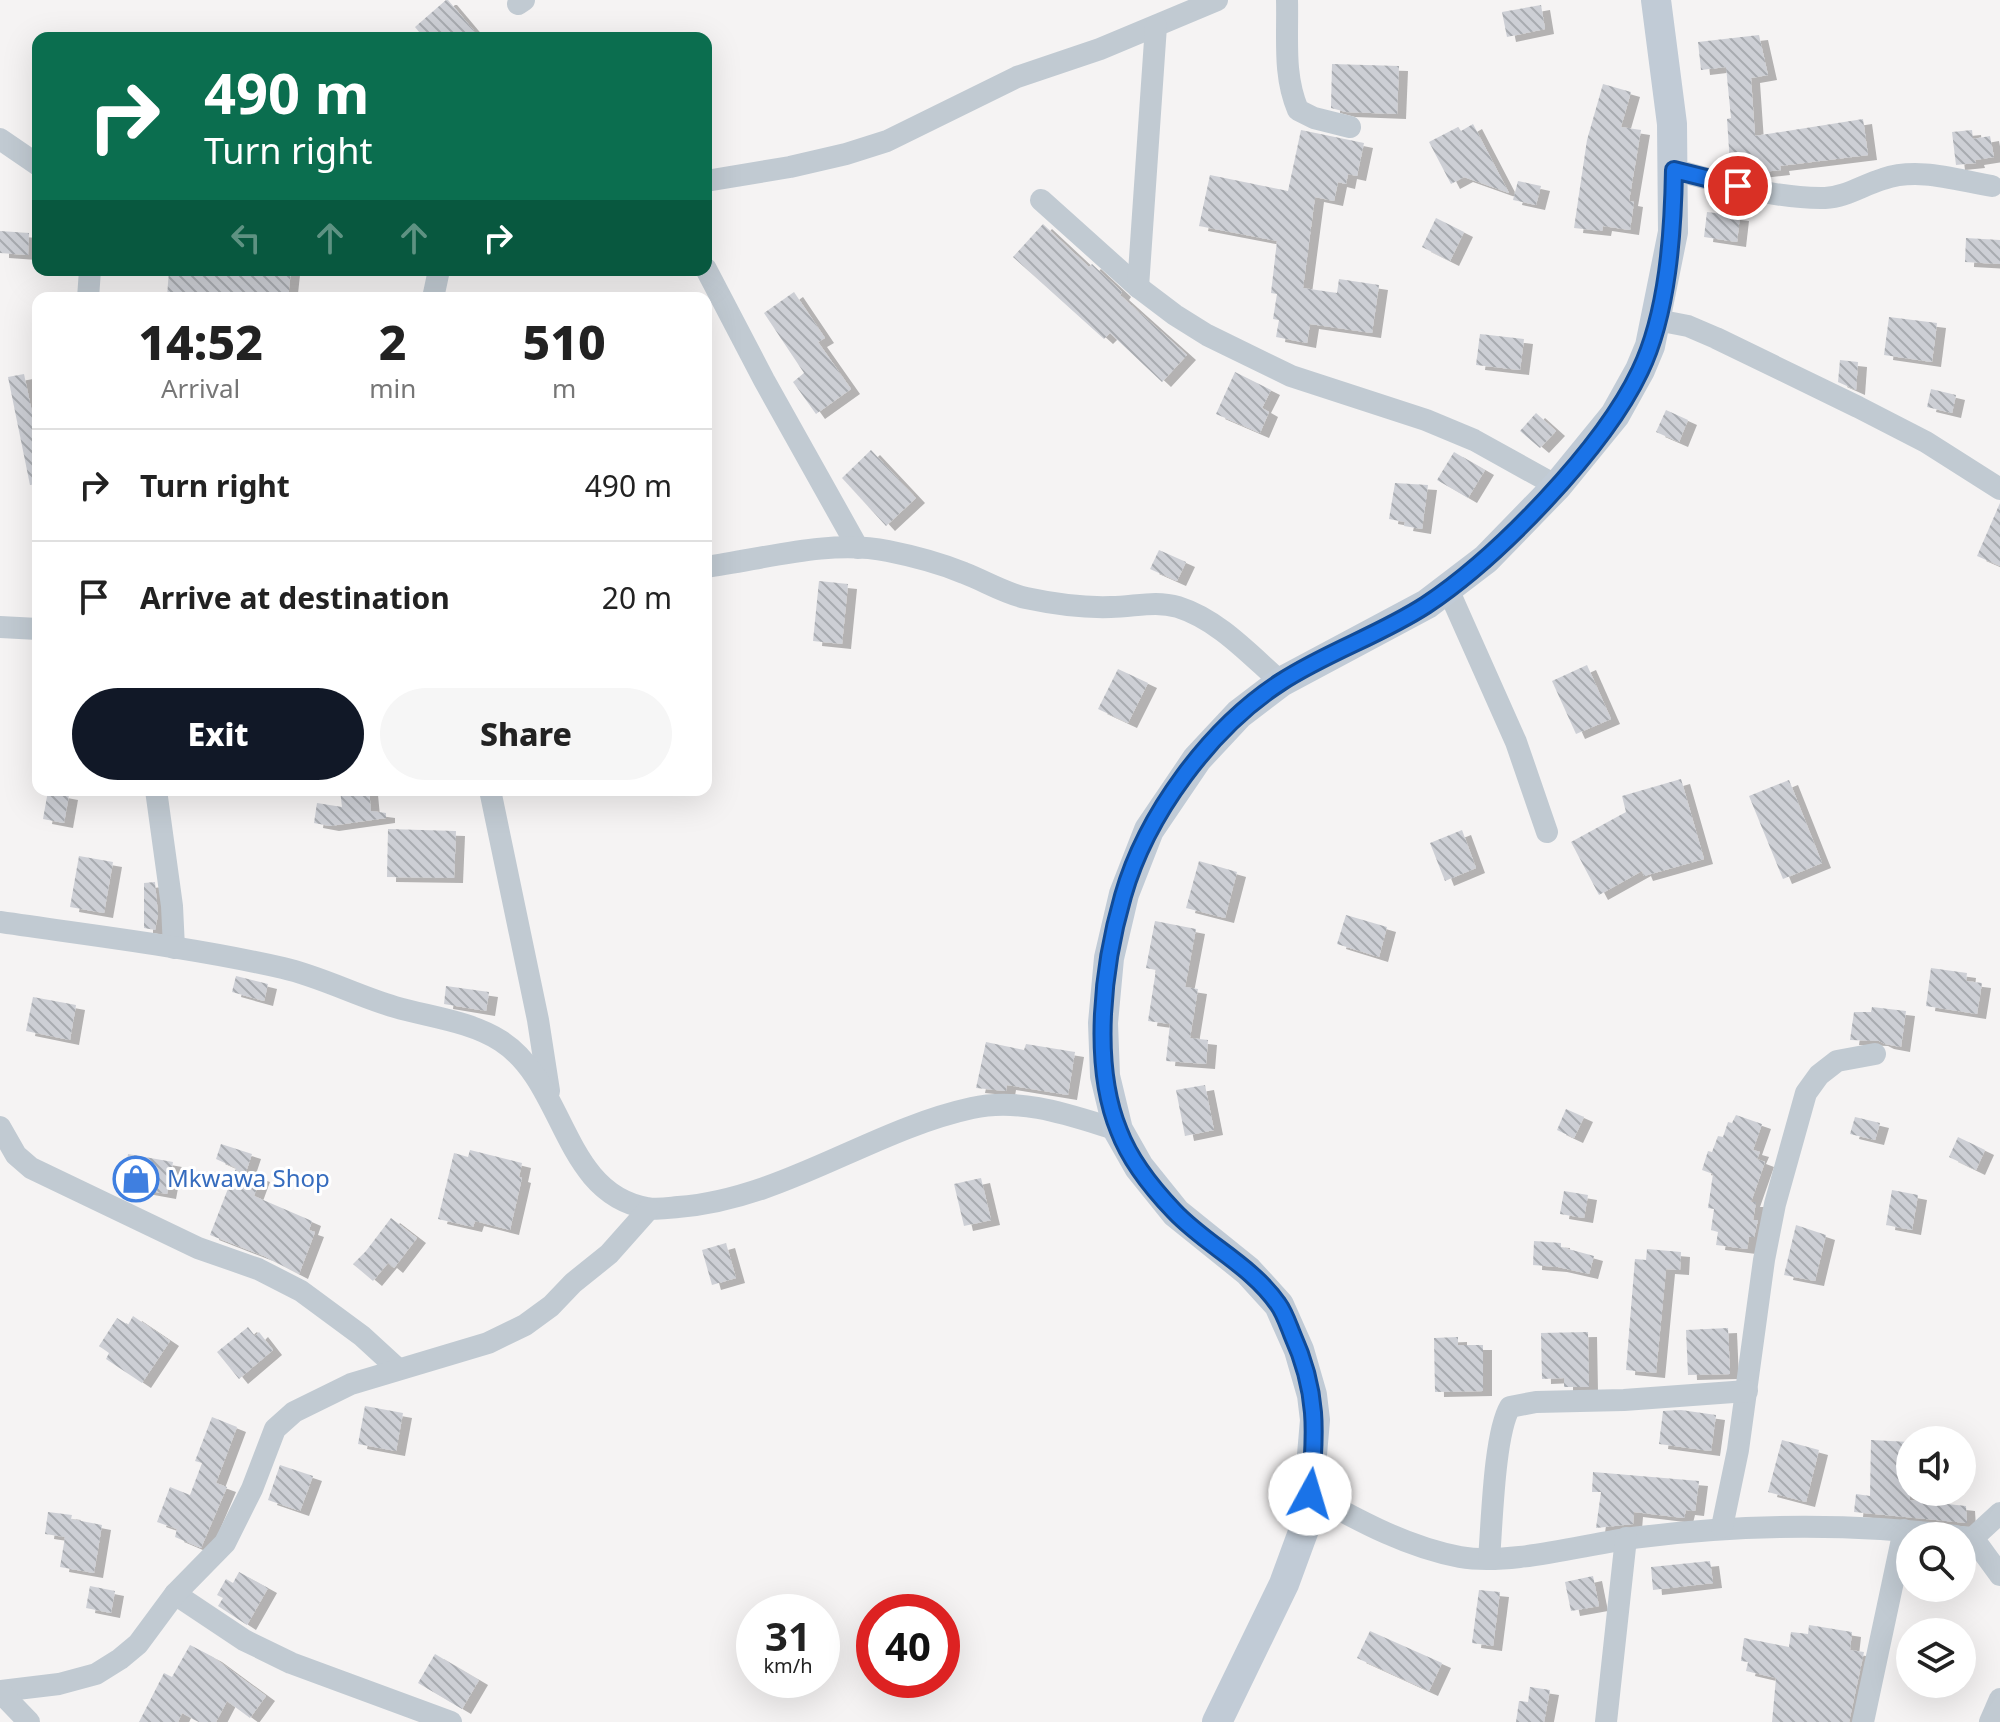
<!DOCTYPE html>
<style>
:root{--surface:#fff;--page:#f6f6f6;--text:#222;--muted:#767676;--line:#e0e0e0;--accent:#111827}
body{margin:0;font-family:"Noto Sans",sans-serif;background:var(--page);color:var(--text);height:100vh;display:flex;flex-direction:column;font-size:30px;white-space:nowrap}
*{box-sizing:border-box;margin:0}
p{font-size:26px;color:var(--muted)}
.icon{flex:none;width:44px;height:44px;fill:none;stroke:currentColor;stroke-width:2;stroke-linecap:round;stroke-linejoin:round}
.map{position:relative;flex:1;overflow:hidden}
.details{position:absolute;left:32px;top:292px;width:680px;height:504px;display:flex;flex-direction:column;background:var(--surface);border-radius:16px;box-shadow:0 8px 32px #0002}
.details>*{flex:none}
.hud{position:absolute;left:32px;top:32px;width:680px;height:244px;border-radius:16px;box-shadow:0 8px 32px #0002;background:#0b6e4f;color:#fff;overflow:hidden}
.fabs{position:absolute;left:1896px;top:1426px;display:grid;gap:16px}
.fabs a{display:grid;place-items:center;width:80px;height:80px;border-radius:50%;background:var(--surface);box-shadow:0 8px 32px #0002;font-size:40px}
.speed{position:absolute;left:736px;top:1594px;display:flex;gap:16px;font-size:40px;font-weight:700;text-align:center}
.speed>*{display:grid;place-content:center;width:104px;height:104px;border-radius:50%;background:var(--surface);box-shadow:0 8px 32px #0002;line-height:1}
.speed small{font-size:20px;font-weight:400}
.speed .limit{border:12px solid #d22;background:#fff;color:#111}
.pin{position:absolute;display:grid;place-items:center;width:68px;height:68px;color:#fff;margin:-34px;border:4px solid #fff;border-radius:50%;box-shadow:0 2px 8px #0007}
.me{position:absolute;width:88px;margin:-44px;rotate:6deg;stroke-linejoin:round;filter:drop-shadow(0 0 6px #0008)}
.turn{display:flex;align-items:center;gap:28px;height:168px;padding:0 40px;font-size:36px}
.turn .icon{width:104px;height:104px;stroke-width:2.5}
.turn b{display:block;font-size:56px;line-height:68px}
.lanes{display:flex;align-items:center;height:76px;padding:0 40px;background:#0003;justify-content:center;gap:40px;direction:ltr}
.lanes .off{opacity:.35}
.eta{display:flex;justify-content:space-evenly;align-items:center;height:136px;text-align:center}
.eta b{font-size:48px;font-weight:800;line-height:56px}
.button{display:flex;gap:16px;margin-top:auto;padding:16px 40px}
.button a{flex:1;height:92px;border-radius:48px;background:var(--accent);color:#fff;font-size:32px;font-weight:800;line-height:92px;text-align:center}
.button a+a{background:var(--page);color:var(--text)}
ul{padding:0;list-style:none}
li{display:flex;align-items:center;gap:24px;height:112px;padding:0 40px;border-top:2px solid var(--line)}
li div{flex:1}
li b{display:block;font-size:30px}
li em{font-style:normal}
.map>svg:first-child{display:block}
.building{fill:url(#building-back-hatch);filter:url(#shadow)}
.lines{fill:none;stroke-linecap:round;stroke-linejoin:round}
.street{stroke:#c1cad2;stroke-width:22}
.secondary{stroke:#c1cbd6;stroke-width:30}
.route-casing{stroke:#114b97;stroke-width:20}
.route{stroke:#1a73e8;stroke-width:14}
.labels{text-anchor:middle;stroke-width:6;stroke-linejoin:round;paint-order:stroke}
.shop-label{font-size:24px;fill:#366cbe;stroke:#fff;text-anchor:start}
</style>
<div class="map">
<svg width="2000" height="1722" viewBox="0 0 2000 1722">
<defs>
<pattern id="building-back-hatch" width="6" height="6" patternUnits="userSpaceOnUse" patternTransform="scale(2)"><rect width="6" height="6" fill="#cdcfd5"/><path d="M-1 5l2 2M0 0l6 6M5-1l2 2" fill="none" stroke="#a8abb0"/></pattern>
<filter id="shadow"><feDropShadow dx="9" dy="5" stdDeviation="0" flood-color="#0004"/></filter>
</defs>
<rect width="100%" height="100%" fill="#f5f3f3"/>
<g class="building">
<path d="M446 0H448L480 38H424L415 27Z"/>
<path d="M1541 5 1545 29 1507 37 1502 12Z"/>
<path d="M1759 35 1768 75 1751 78 1755 136 1863 119 1868 155 1780 166 1781 170 1755 173 1754 162 1730 164 1727 119 1731 118 1726 67 1701 70 1698 42Z"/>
<path d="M1332 64 1399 66 1397 114 1346 112 1331 108Z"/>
<path d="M1603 84 1631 92 1621 127 1641 130 1629 201 1634 202 1630 230 1603 226 1602 231 1574 228 1587 140Z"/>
<path d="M1473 124 1509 193 1464 177 1451 184 1429 142 1458 127 1461 131Z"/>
<path d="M1301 130 1364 143 1357 176 1348 174 1346 184 1338 182 1334 201 1315 197 1303 288 1337 293 1339 279 1379 285 1372 333 1310 324 1307 343 1276 337 1279 320 1273 319 1277 294 1271 293 1277 241 1199 226 1210 175 1288 191Z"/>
<path d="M1972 130 1973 139 1990 136 1994 157 1975 160 1976 163 1956 165 1952 132Z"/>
<path d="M1518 181 1541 186 1536 205 1513 200Z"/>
<path d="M1707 212 1740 216 1737 242 1704 237Z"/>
<path d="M1436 218 1464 232 1450 261 1422 247Z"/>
<path d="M1043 224 1089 267 1092 264 1122 292 1120 295 1187 355 1162 382 1110 333 1104 339 1013 257Z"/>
<path d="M0 231 29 233 28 255 0 253Z"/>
<path d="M1966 238 2000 240V264L1965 262Z"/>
<path d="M169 270H291L288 298 167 297Z"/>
<path d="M794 292 825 338 818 342 851 389 816 414 793 382 804 373 764 313Z"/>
<path d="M1889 317 1937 323 1932 362 1884 355Z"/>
<path d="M1480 334 1524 339 1520 370 1476 365Z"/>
<path d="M1840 360 1858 362 1856 390 1838 382Z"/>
<path d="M1235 372 1271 390 1262 408 1269 412 1260 433 1216 414Z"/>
<path d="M24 374 38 441V484L30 485 8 377Z"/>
<path d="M1931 389 1956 395 1952 413 1927 407Z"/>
<path d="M1666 410 1688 420 1679 442 1656 432Z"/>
<path d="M1536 413 1556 431 1540 448 1520 431Z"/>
<path d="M871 450 916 498 886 526 842 478Z"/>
<path d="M1454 452 1485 470 1468 498 1437 480Z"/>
<path d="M1395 483 1428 485 1422 529 1404 526 1405 522 1389 519Z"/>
<path d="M2000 503V566L1977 556Z"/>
<path d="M1159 550 1186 562 1177 581 1150 569Z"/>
<path d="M819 581 848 584 842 644 813 641Z"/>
<path d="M1587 665 1611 719 1576 734 1552 681Z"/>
<path d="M1118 669 1148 683 1128 723 1098 709Z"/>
<path d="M1681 779 1704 859 1644 876 1642 871 1599 895 1571 842 1626 812 1622 796Z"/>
<path d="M1789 780 1822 863 1783 879 1749 796Z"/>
<path d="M340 790H369L371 811 386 813V818L330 826 314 823 317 803 342 807Z"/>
<path d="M48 791 69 795 64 823 43 819Z"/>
<path d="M388 829 456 831 454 878 387 877Z"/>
<path d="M1462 830 1476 868 1445 881 1430 843Z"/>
<path d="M79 856 113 862 104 913 70 907Z"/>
<path d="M1199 861 1237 872 1225 918 1186 908Z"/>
<path d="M155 882 158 915 155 930 144 928V883Z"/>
<path d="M1346 915 1387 927 1379 957 1337 944Z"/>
<path d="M1155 921 1196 929 1185 987 1198 989 1190 1038 1208 1040 1206 1064 1166 1061 1170 1024 1148 1021 1156 970 1146 968Z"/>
<path d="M1931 968 1967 973 1966 981 1982 983 1977 1014 1926 1006Z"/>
<path d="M236 976 268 984 264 1001 232 992Z"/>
<path d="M446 986 489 992 486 1011 444 1004Z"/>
<path d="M33 997 76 1005 70 1040 26 1031Z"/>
<path d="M1872 1007 1906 1011 1901 1047 1885 1044 1879 1041 1850 1040 1854 1012H1871Z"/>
<path d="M986 1042 1024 1050 1026 1044 1075 1052 1068 1095 1007 1085 1006 1091 976 1088Z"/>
<path d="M1205 1085 1214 1130 1185 1136 1176 1090Z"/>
<path d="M1566 1109 1584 1117 1574 1138 1557 1130Z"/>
<path d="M1736 1115 1762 1124 1753 1150 1760 1152 1757 1159 1765 1162 1751 1202H1756L1753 1220H1758L1754 1237H1749L1747 1249 1716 1245 1718 1232 1711 1230 1714 1209 1708 1208 1713 1174 1702 1170 1708 1151 1712 1152 1718 1136 1723 1137 1728 1122 1732 1123Z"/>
<path d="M1855 1117 1880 1123 1875 1140 1850 1134Z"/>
<path d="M1958 1137 1985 1150 1976 1170 1949 1157Z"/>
<path d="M221 1144 252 1154 246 1172 261 1177 254 1196 312 1221 309 1230 315 1232 299 1274 264 1256 210 1235 236 1168 216 1159Z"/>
<path d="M470 1150 522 1163 519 1177 522 1178 510 1230 475 1221 473 1227 438 1219 454 1153 468 1157Z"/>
<path d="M128 1154 173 1162 167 1194 123 1186Z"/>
<path d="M981 1178 991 1220 964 1226 954 1184Z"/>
<path d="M1892 1190 1918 1195 1912 1230 1886 1225Z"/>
<path d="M1564 1191 1588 1195 1584 1218 1560 1214Z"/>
<path d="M391 1218 417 1238 394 1268 388 1263 373 1281 353 1264 366 1251Z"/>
<path d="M1796 1225 1826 1235 1815 1281 1784 1275Z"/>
<path d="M1534 1241 1561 1243V1247L1594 1256 1589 1274 1558 1267 1533 1265Z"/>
<path d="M726 1243 736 1278 712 1285 702 1250Z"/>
<path d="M1647 1249 1681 1252 1680 1270 1666 1269 1656 1373 1626 1370 1635 1259 1646 1260Z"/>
<path d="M133 1316 170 1341 142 1383 106 1359 109 1353 99 1346 117 1318 128 1325Z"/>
<path d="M248 1327 255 1336 259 1332 273 1350 239 1379 217 1352Z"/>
<path d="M1728 1328 1730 1374 1688 1375 1686 1330Z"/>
<path d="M1588 1332 1589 1387H1564V1378L1542 1379 1541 1333Z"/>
<path d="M1458 1337V1345H1483V1391L1435 1392 1434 1338Z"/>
<path d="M365 1406 403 1413 396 1451 358 1444Z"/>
<path d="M1681 1410 1716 1415 1711 1451 1659 1444 1663 1411Z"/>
<path d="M212 1417 237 1427 216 1483 227 1487 201 1548 175 1537 177 1529 157 1522 170 1487 190 1495 202 1463 195 1461Z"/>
<path d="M1782 1440 1819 1450 1806 1502 1768 1492Z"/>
<path d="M1871 1440 1910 1442V1500L1966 1506 1967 1523 1854 1512 1856 1494 1870 1496Z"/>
<path d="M280 1465 313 1476 300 1511 268 1500Z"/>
<path d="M1593 1472 1699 1481 1695 1511 1686 1510 1684 1518 1634 1512 1633 1524 1596 1528 1601 1492H1592Z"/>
<path d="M48 1512 72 1515 71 1519 102 1525 94 1573 60 1567 65 1537 45 1534Z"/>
<path d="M1710 1561 1713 1583 1653 1590 1651 1567Z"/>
<path d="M239 1572 268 1588 247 1625 218 1606 223 1598 217 1595 226 1579 233 1583Z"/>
<path d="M1593 1576 1599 1606 1571 1611 1565 1582Z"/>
<path d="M90 1586 115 1591 111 1613 86 1608Z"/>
<path d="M1479 1590 1500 1592 1493 1646 1472 1643Z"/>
<path d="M1809 1625 1852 1632 1850 1650 1864 1652 1849 1722H1772L1776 1678 1746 1671 1748 1662 1741 1661 1744 1638 1789 1647 1791 1632 1808 1634Z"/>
<path d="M1370 1631 1442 1663 1429 1691 1357 1658Z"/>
<path d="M190 1645 213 1657 266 1696 250 1718 227 1701 216 1722H199L182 1713 178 1722H139L164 1673 172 1677Z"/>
<path d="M435 1654 479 1680 462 1709 418 1683Z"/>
<path d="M1530 1687 1550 1690 1544 1722H1516L1519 1701 1528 1702Z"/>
</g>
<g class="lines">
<g class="street">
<path d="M1287 0C1288 38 1283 75 1298 110L1314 118 1350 127"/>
<path d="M518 4 524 0"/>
<path d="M0 139 38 165"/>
<path d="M1674 170C1723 182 1774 199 1825 198 1846 197 1863 185 1883 179 1918 167 1956 180 1992 186"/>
<path d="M706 181 790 167 846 154 887 141 1017 77 1100 49 1217 0"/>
<path d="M1041 200 1138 287 1175 315 1207 335 1291 376 1426 420 1474 440 1557 486"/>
<path d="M706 269 764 380 858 548"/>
<path d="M1138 287 1156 26"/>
<path d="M88 298 90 270"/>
<path d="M433 298 439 270"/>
<path d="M1657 320 1688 326 1716 338 1858 407 1926 442 2000 489"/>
<path d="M706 567C764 559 829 539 888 551 913 556 940 563 964 573 985 581 1004 593 1026 598 1054 604 1082 608 1111 607 1134 607 1155 600 1178 607 1219 620 1250 655 1281 682"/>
<path d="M1447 587 1516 742 1547 832"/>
<path d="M0 627 38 629"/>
<path d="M156 790 172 906 174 948"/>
<path d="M490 790 538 1020 549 1091"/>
<path d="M0 922C94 936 190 947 283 968 322 977 357 996 395 1007 429 1017 470 1021 501 1041 566 1083 562 1193 647 1208 657 1210 668 1208 678 1207 783 1199 871 1130 972 1108 1022 1097 1072 1116 1118 1130"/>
<path d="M0 1127 16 1155 31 1168 198 1248 258 1269 301 1291 362 1336 398 1369"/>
<path d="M1310 1494C1358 1520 1406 1547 1460 1557 1513 1566 1587 1543 1641 1537 1747 1524 1850 1523 1956 1536"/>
<path d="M1722 1527 1738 1450 1764 1260 1775 1204 1806 1093 1819 1075 1837 1061 1875 1054"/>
<path d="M1962 1537 1973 1538 2000 1575"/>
<path d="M1973 1538 2000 1513"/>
<path d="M1489 1559C1492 1524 1494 1434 1510 1407L1536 1402 1624 1400 1747 1391"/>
<path d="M175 1594 244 1640 291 1663 451 1722"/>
<path d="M0 1691 59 1684 96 1674 120 1659 138 1644 175 1594 225 1543 252 1489 275 1429 294 1412 351 1384 488 1343 525 1325 551 1306 573 1283 609 1254 649 1209"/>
<path d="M0 1692 29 1722"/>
<path d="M1606 1722 1626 1538"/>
<path d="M1863 1722 1904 1530"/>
<path d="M1990 1722 2000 1699"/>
</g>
<path class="secondary" d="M1217 1722 1284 1584 1306 1524 1315 1420 1312 1395 1299 1350 1279 1305 1248 1271 1176 1213 1139 1167 1118 1130 1105 1076 1103 1023 1109 958 1124 894 1149 830 1197 759 1239 714 1281 682 1427 604 1486 559 1557 486 1615 415 1640 370 1650 346 1673 232 1672 124 1656 0"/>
</g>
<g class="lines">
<g class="route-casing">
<path id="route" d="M1310 1494C1316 1433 1318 1391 1292 1334 1288 1324 1284 1312 1278 1304 1251 1265 1206 1245 1174 1211 1153 1189 1130 1160 1119 1131 1091 1063 1103 965 1123 896 1146 815 1210 728 1281 682 1327 652 1380 635 1426 605 1498 557 1603 449 1640 371 1668 313 1673 232 1674 170L1738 186"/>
</g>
<use href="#route" class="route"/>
</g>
<defs>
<g id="shop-ring" transform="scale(2.3)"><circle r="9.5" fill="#fff" stroke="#3f7fe0" stroke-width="1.5"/><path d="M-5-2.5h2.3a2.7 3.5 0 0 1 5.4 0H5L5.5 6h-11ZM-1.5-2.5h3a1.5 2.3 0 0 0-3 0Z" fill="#3f7fe0"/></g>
</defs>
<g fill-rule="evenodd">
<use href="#shop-ring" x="136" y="1179"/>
</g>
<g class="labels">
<g class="shop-label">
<text x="167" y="1187">Mkwawa Shop</text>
</g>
</g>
</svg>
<div class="fabs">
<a><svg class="icon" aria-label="sound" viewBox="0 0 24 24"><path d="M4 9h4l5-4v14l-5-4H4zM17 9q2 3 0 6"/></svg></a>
<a><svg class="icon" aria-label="search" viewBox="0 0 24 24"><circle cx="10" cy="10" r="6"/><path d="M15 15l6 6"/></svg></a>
<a><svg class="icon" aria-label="layers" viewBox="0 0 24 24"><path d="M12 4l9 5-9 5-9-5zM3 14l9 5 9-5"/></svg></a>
</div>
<div class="speed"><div>31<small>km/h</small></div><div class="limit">40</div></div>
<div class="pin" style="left:1738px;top:186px;background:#d93025"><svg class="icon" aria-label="arrive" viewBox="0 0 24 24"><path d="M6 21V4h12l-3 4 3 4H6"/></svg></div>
<svg class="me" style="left:1310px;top:1494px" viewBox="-20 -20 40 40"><circle r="19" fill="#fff"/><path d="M0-13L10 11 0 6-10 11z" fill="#1a73e8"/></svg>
<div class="hud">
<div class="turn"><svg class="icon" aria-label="right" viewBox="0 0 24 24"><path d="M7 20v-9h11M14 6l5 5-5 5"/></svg><div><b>490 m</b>Turn right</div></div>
<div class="lanes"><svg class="icon off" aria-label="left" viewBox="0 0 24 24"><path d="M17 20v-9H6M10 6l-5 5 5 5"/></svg><svg class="icon off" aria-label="ahead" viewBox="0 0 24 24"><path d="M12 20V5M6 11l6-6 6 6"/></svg><svg class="icon off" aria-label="ahead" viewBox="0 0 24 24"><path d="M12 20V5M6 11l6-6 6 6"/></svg><svg class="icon" aria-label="right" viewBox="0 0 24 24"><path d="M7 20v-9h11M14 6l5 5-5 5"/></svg></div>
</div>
<section class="details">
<div class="eta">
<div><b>14:52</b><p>Arrival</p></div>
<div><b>2</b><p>min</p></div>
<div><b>510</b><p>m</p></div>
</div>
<ul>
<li><svg class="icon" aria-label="right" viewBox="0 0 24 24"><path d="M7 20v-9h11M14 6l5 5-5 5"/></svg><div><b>Turn right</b></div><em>490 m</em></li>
<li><svg class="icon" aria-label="arrive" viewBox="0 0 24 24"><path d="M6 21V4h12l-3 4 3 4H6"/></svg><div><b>Arrive at destination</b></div><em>20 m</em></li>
</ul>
<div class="button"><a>Exit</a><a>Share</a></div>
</section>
</div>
